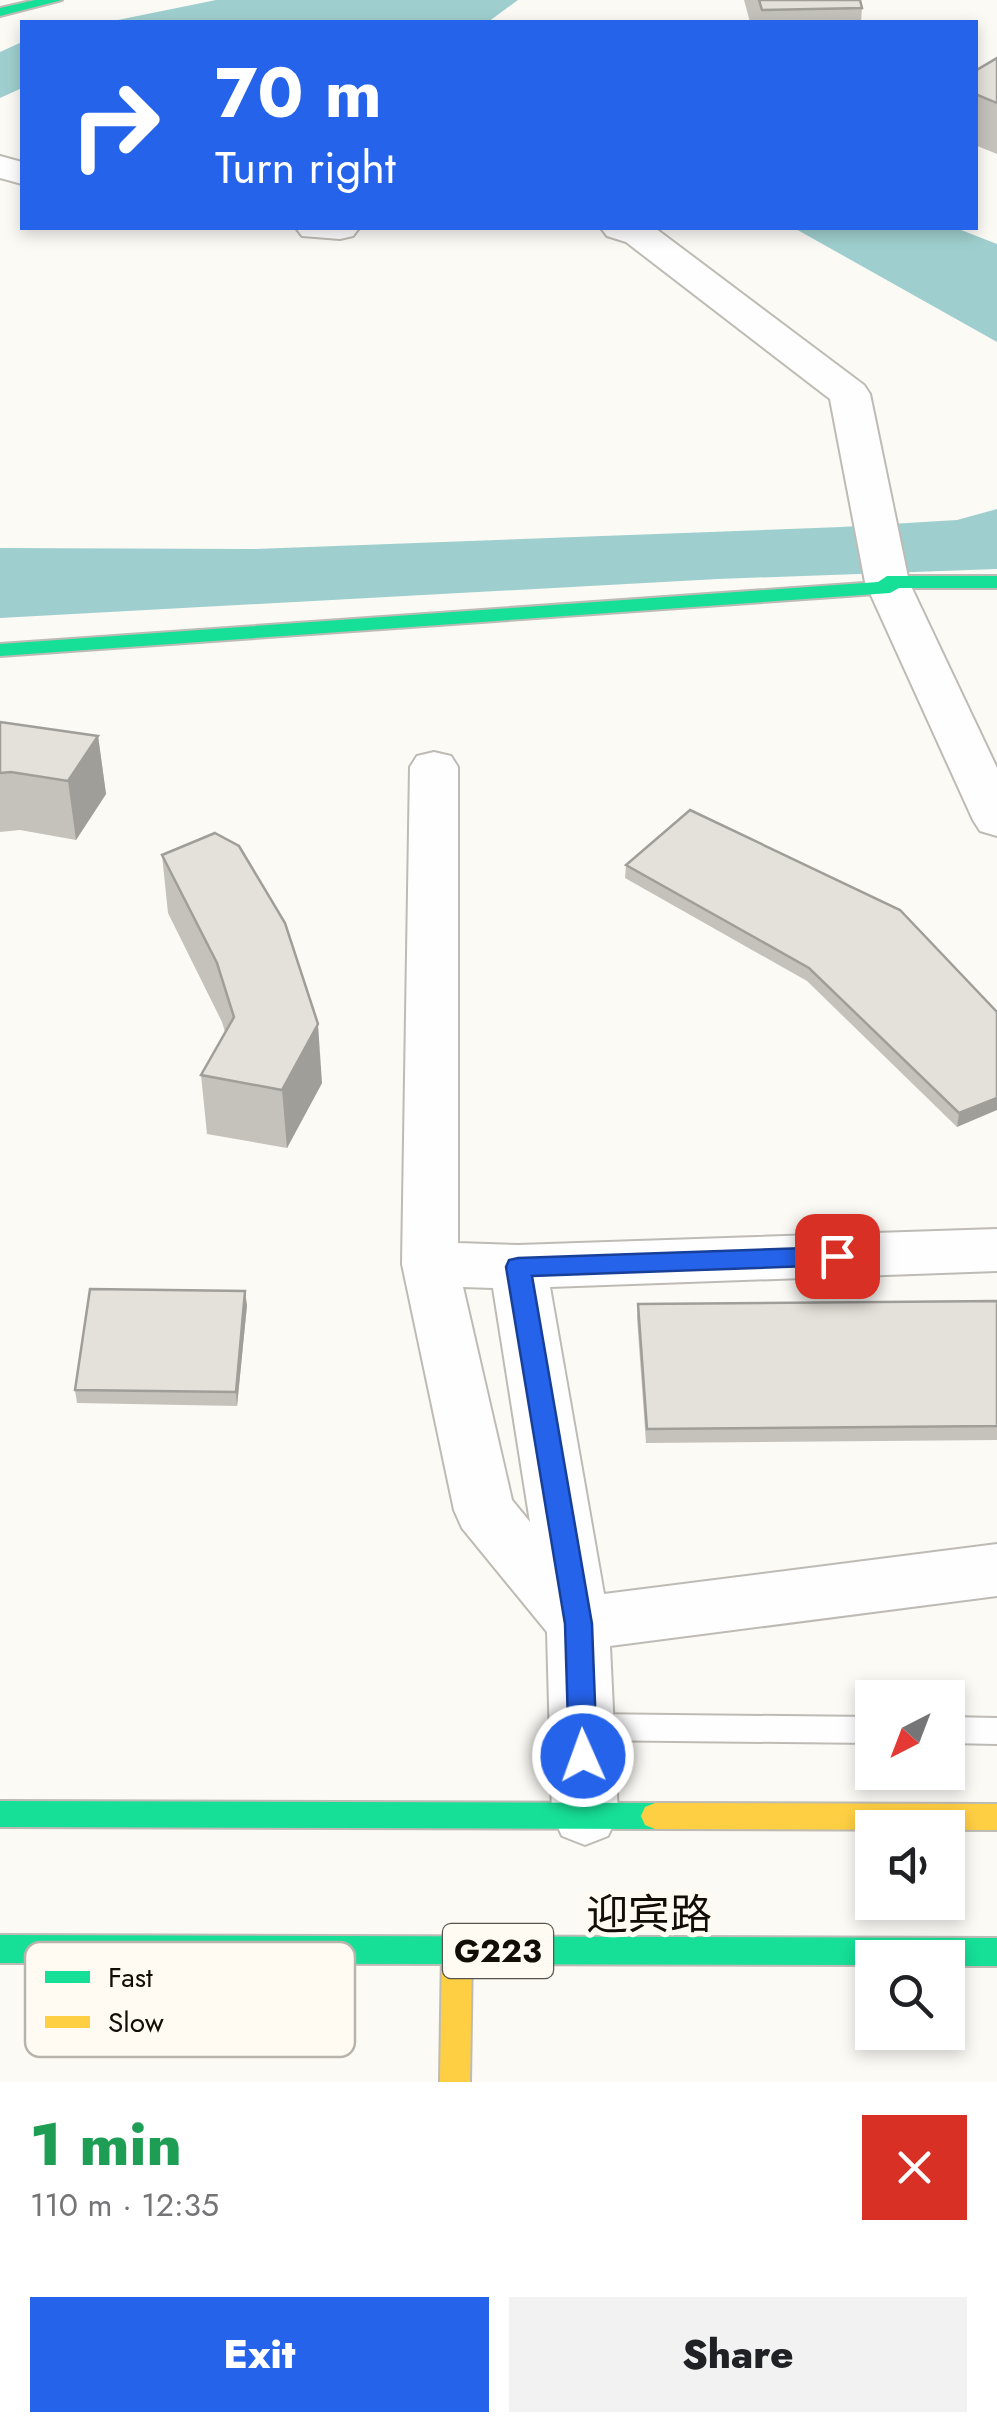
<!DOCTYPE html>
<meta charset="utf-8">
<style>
:root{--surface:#fff;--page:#f2f2f2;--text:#202124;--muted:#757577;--accent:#2563eb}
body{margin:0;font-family:Jost,"Noto Sans SC",sans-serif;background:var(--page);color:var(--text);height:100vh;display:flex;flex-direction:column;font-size:38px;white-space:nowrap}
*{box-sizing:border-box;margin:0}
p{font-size:32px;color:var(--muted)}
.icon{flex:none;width:55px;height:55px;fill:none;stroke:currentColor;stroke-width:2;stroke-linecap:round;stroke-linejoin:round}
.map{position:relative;height:2082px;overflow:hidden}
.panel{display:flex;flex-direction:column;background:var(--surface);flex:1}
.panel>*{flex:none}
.top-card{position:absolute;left:20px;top:20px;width:958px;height:210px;border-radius:0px;box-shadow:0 5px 15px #0003;background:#2563eb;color:#fff;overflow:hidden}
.needle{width:65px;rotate:222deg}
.fabs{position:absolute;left:855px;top:1680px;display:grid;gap:20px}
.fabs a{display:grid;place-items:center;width:110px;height:110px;border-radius:0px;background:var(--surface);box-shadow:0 5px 15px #0003;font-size:50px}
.pin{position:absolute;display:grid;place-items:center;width:85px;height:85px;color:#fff;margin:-42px;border-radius:20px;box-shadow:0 5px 15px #0006}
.me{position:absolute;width:110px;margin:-55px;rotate:358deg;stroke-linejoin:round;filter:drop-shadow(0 0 8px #0008)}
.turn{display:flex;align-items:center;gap:35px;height:210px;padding:0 30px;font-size:45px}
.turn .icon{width:130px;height:130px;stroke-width:2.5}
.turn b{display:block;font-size:70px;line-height:85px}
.round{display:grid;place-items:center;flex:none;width:105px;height:105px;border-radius:0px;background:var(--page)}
.summary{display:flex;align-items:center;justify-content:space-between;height:170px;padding:0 30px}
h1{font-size:60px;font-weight:800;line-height:75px;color:#1e9e55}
.action{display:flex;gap:20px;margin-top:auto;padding:20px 30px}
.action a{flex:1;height:115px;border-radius:0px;background:var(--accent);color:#fff;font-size:40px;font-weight:800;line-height:115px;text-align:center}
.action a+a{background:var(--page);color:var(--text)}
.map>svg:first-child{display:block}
.water{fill:#9ecfce}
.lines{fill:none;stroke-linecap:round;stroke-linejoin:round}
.lane-casing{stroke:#bebbb5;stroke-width:4}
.street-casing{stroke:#bebbb5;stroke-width:4}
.fast-casing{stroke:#bebbb5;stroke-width:4}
.slow-casing{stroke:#bebbb5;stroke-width:4}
.lane{fill:#fffefe;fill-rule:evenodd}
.street{fill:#fffefe;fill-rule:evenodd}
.fast{fill:#16e098;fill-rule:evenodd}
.slow{fill:#ffcf43;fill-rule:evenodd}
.wall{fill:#c4c2bb}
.shaded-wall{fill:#a09e99}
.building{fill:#e4e1da;stroke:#a09e99;stroke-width:2.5}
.route{fill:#2563eb;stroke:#184099;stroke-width:2.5}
.labels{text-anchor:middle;stroke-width:10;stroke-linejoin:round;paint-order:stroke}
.shield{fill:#fffbf2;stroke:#58554e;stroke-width:2.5}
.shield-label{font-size:32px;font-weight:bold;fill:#110e07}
.near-street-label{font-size:42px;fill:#110e07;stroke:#fffbf2}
.key{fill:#fffbf2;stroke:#b8b4ac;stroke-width:2.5}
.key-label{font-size:28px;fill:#110e07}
</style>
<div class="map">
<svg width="997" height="2082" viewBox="0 0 997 2082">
<rect width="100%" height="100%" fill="#fcfaf5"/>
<g class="water">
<path d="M216 0H518L488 22H108Z"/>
<path d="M22 42V88L0 98V52Z"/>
<path d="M794 228H956L997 244V342Z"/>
<path d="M997 509V569L718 579 0 618V548L255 549 841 527 957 520Z"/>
</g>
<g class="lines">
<g class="lane-casing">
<g id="lane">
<path d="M583 1714 872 1717V1743L583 1740 572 1737 568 1727 572 1717Z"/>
<path d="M948 1717 997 1718V1744L948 1743Z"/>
</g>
</g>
<g class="street-casing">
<g id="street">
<path d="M0 156 22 162V184L0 178Z"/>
<path d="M296 228H359L353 236 340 239 302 236Z"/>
<path d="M601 228H655L864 385 870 394 909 582 997 768V836L980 831 973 820 865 582 830 399 626 242 607 236Z"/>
<path d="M434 752 451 756 458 767V1243L518 1245 997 1229V1271L550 1287 604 1594 997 1544V1596L610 1646 618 1815 608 1836 585 1845 562 1836 552 1815 547 1632 462 1528 454 1510 402 1264 410 767 417 756ZM463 1287 493 1288 530 1522 512 1500Z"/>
</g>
</g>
<g class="fast-casing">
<g id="fast">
<path d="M35 0H62L0 16V8Z"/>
<path d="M887 576H997V588H899L890 593 0 656V644L878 582Z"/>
<path d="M0 1801 655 1803 665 1807 669 1816 665 1825 655 1829 0 1827Z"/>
<path d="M0 1935 997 1938V1966H948V1958H872V1965L0 1963Z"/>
</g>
</g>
<g class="slow-casing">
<g id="slow">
<path d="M655 1803 997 1804V1830L655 1829 645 1825 641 1816 645 1807Z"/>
<path d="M457 1937 467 1941 472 1951 470 2082H440L442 1951 447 1941Z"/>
</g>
</g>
<use href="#lane" class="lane"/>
<use href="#street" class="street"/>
<use href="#fast" class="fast"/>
<use href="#slow" class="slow"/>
</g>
<g class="wall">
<path d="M744 0H860L862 8 861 22H750Z"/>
<path d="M997 58V154L975 145V71Z"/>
<path d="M0 722 98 736 106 794 76 840 20 830 0 832Z"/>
<path d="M162 855 322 1083 287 1148 207 1134 201 1075 225 1032 222 1022 168 913Z"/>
<path d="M626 865 997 1012 957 1127 807 981 625 878Z"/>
<path d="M997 1301V1440L646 1443 637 1318 638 1304Z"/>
<path d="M247 1305 237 1406 77 1403 75 1390Z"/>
</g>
<g class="shaded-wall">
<path d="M98 736 106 794 76 840 68 781Z"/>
<path d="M318 1024 322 1083 287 1148 282 1090Z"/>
<path d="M997 1098V1110L957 1127 959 1113Z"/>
<path d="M245 1291 247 1305 237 1406 236 1392Z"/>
</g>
<g class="building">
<path d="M759 0H860L862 8 762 10Z"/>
<path d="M997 58V103L975 94V71Z"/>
<path d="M0 722 98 736 68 781 11 772 0 773Z"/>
<path d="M690 810 900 910 997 1012V1098L959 1113 809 968 626 865Z"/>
<path d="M215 833 239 846 285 923 318 1024 282 1090 201 1075 234 1017 217 963 162 855Z"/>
<path d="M90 1289 245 1291 236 1392 75 1390Z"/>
<path d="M997 1301V1426L647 1429 638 1304Z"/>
</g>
<path class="route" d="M837 1247 846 1249 849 1256 846 1263 837 1265 532 1276 592 1624 597 1756 593 1765 583 1769 573 1765 569 1756 565 1624 506 1267 509 1260 518 1258Z"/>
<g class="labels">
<rect class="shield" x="443" y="1924" width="110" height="54" rx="8"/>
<g class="shield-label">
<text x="498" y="1962">G223</text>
</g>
<g class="near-street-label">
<text x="649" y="1929">迎宾路</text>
</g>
</g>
<rect x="25" y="1942" width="330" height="115" rx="15" class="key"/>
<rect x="45" y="1971" width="45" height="12" fill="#16e098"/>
<rect x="45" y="2016" width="45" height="12" fill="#ffcf43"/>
<g class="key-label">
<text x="108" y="1987">Fast</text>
<text x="108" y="2032">Slow</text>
</g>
</svg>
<div class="fabs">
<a><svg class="needle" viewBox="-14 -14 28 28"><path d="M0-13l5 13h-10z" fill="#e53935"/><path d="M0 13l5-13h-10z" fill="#757577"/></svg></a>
<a><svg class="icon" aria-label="sound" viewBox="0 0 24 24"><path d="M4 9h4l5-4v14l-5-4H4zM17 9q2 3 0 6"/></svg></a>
<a><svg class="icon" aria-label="search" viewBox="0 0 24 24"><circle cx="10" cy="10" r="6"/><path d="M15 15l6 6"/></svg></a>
</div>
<div class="pin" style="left:837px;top:1256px;background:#d93025"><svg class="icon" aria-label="arrive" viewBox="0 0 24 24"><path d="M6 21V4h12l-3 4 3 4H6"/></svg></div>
<svg class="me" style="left:583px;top:1756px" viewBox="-20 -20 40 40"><circle r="17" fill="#2563eb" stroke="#fff" stroke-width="3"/><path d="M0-11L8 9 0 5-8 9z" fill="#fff"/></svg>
<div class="top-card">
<div class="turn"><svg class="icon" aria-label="right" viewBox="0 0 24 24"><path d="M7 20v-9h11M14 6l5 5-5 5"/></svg><div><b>70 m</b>Turn right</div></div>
</div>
</div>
<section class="panel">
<div class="summary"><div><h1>1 min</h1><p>110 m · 12:35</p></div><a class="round" style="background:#d93025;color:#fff"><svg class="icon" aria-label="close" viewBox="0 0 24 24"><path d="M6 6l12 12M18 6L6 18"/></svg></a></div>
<div class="action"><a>Exit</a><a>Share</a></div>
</section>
